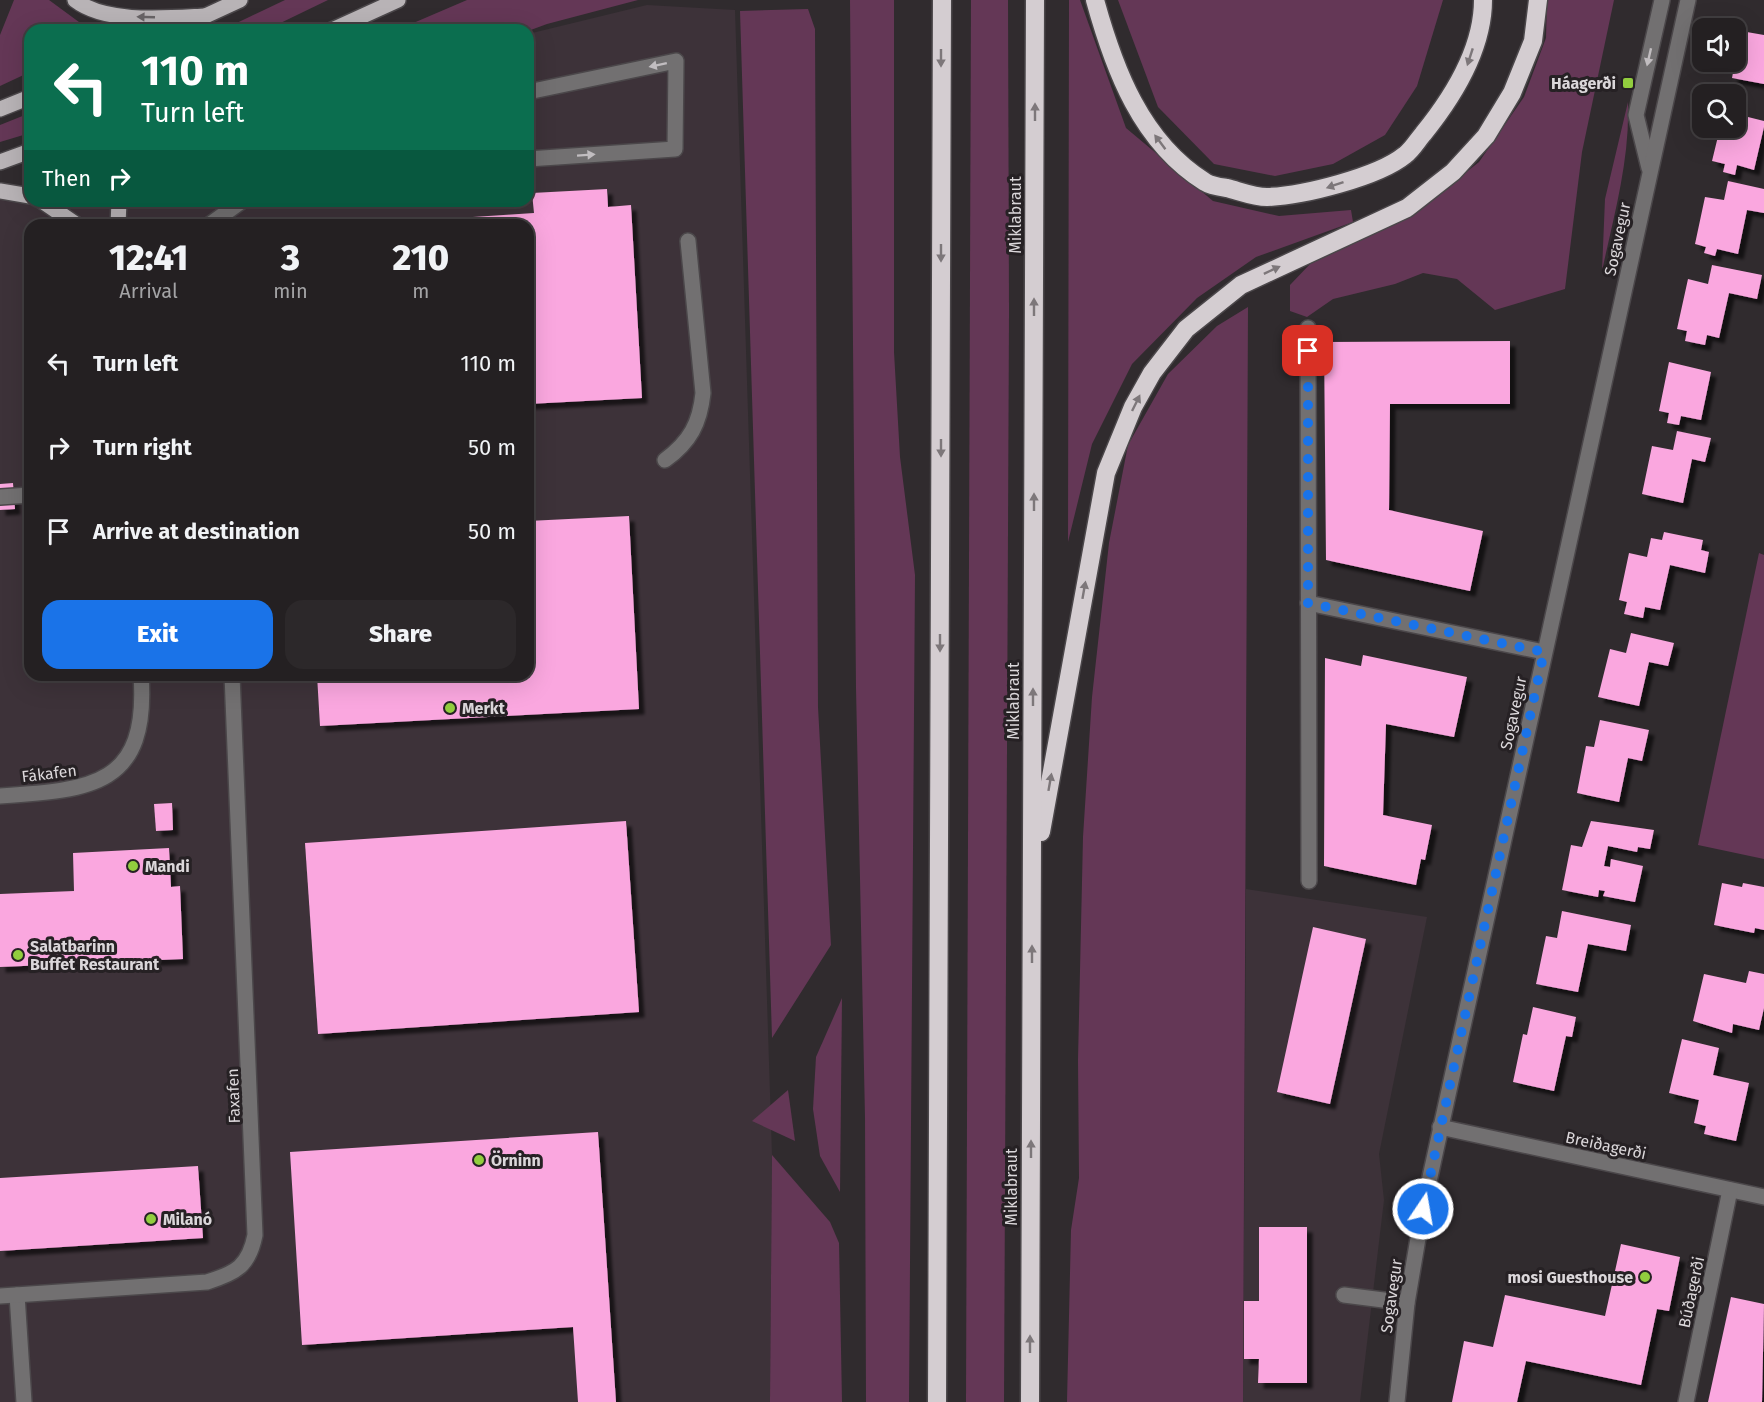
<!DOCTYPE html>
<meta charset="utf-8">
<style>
:root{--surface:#242022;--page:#2c282a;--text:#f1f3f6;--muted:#a3a3a5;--line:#413e40;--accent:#1a73e8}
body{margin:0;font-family:"Fira Sans",sans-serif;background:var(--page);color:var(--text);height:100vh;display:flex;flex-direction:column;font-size:22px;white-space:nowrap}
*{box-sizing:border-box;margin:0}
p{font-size:20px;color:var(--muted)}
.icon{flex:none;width:33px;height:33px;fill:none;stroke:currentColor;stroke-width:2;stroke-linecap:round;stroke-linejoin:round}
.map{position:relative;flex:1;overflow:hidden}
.side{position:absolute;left:24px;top:219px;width:510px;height:462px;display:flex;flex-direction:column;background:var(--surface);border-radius:18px;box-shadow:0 6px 24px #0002,0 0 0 2px var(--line)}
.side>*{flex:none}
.banner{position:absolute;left:24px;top:24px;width:510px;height:183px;border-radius:18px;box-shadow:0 6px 24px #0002,0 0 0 2px var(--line);background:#0b6e4f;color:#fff;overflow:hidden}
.tools{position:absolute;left:1692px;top:18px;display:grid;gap:12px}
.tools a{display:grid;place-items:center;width:54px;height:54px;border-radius:12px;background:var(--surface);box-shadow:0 6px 24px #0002,0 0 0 2px var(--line);font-size:30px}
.pin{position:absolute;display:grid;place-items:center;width:51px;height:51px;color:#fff;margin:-26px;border-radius:12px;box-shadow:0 3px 9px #0006}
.me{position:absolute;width:66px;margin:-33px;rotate:12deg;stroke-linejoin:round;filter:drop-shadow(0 0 4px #0008)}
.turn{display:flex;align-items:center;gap:21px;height:126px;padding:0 18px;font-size:27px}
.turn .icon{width:78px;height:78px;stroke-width:2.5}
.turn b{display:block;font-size:42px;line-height:51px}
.then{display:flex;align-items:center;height:57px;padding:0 18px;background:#0003;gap:12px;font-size:22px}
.eta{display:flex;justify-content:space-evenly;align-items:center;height:102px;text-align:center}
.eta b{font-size:36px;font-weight:800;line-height:42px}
.action{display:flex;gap:12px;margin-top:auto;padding:12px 18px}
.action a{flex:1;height:69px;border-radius:18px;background:var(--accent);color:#fff;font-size:24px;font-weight:800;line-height:69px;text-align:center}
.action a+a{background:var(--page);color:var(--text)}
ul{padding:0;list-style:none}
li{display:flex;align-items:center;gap:18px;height:84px;padding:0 18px}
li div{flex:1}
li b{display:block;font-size:22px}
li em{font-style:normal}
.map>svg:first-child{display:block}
.built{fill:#3d3239;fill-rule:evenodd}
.green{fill:#643756}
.building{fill:#faa7df;filter:url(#shadow)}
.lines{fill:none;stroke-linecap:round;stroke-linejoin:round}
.minor-casing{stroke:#4b474a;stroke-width:18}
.major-casing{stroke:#4b474a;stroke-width:18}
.highway-casing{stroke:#4b474a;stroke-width:21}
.minor{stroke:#727071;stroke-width:15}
.major{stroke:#b8b3b6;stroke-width:15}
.highway{stroke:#d4cdd1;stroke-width:18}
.oneway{fill:#686366}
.oneway2{fill:#7d777a}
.oneway3{fill:#c1bdc0}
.route{stroke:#1a73e8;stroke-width:10;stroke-dasharray:0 18}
.poi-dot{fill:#92cd3e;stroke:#262124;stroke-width:2}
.labels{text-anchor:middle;stroke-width:6;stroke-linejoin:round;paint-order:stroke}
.poi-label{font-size:16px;font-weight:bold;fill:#dbd7da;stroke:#262124;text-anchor:start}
.street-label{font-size:16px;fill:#dbd7da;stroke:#262124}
</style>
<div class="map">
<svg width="1764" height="1402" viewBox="0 0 1764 1402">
<defs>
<filter id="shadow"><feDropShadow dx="5.5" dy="5.5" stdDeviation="1.5" flood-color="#0009"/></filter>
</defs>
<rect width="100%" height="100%" fill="#302b2e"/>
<g class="built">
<path d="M647 5 735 10 772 1155 770 1402H0V198L30 186V201H528V34ZM30 225H528V675H30Z"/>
<path d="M1246 889 1427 917 1379 1154 1384 1200 1360 1402H1243Z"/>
</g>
<g class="green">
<path d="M14 0H49L83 25 95 30H30V72L0 86V35Z"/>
<path d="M285 0H328L266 30H222Z"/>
<path d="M467 0H638L547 24 528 31 397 30Z"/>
<path d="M850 0H894V352L900 457 915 575 909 1402H866L865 1117 856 688Z"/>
<path d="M971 0H1008L1009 312 1004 1402H966Z"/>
<path d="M1069 0H1080L1126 128 1213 201 1279 216 1351 210 1353 222 1256 257 1197 298 1132 364 1092 444 1068 542Z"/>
<path d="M1118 0H1443L1417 86 1385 135 1333 164 1275 176 1214 164 1158 107Z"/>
<path d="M1547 0H1614L1582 152 1565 289 1495 310 1457 279 1423 273 1395 284 1333 299 1307 317 1290 311V285L1311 263 1411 216 1479 162 1524 97 1546 38Z"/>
<path d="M808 9 815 29 818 707 831 945 772 1038 740 11Z"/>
<path d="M1628 102C1630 160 1614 215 1602 271L1605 199Z"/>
<path d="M30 113V133L0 142V125Z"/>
<path d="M1248 307 1243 1402H1067L1071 1230 1079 1178 1078 1060 1083 837 1092 697 1109 543 1128 445 1168 374 1217 326Z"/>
<path d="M1759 553 1764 555V859L1698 845Z"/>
<path d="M842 998 840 1192 820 1156 813 1109 816 1057Z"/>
<path d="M788 1090 795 1141 752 1121Z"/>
<path d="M772 1155 830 1222 839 1243 842 1402H770Z"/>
</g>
<g class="building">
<path d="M1741 31 1764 35V84L1732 78Z"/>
<path d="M1736 114 1764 121V127L1754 170 1737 165 1735 175 1723 172 1725 164 1712 161 1720 128H1736Z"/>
<path d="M1728 181 1764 189V213L1747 210 1738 254 1717 249 1715 256 1704 253 1706 247 1695 244 1705 197 1724 200Z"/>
<path d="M607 189 608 207 631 205 642 398 528 404V225H351L534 213 532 193Z"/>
<path d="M1712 265 1762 275 1757 299 1729 293 1719 338 1707 335 1705 345 1685 341 1687 331 1677 329 1688 279 1708 284Z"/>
<path d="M1510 341V404H1390L1389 510 1483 531 1470 591 1326 560 1324 342Z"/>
<path d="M1669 362 1711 372 1701 420 1681 416 1679 425 1667 423 1669 413 1659 411Z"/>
<path d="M1677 431 1711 438 1705 462 1692 459 1683 503 1642 494 1652 446 1673 450Z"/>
<path d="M13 483 15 509 0 510V484Z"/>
<path d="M629 516 639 709 320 726 317 675H528V521Z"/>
<path d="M1664 532 1703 540 1701 550 1709 552 1705 573 1670 565 1660 610 1645 607 1643 618 1624 614 1627 602 1619 600 1629 553 1647 557 1651 538 1662 540Z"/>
<path d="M1631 633 1674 643 1668 666 1649 662 1639 706 1598 697 1610 649 1626 653Z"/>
<path d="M1363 655 1467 677 1454 737 1386 724 1383 815 1432 825 1425 860 1421 859 1416 885 1324 866 1325 658 1361 666Z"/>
<path d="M1600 720 1649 730 1642 761 1628 758 1619 802 1577 793 1586 746 1594 747Z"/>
<path d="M172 803 173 830 156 831 154 804Z"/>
<path d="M626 821 639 1012 318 1034 305 843Z"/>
<path d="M1591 821 1654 830 1650 849 1638 847 1637 852 1608 846 1604 866 1610 867 1611 859 1643 866 1635 902 1603 896 1605 891 1599 890 1598 897 1562 890 1571 845 1582 847Z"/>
<path d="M169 848 171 887 180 886 183 959 0 967V894L74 891 73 853Z"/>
<path d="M1722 883 1742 887 1743 883 1764 887V930L1755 928 1754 933 1714 925Z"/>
<path d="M1562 911 1631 925 1626 951 1588 944 1578 992 1536 984 1546 936 1557 938Z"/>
<path d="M1313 927 1366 939 1330 1104 1277 1092Z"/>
<path d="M1749 971 1764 974V1008L1759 1030 1733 1024 1732 1033 1693 1021 1704 974 1746 983Z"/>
<path d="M1533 1007 1576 1017 1572 1037 1566 1036 1554 1091 1513 1082 1523 1034 1527 1035Z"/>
<path d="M1682 1039 1719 1048 1713 1075 1749 1083 1736 1141 1704 1134 1706 1126 1694 1123 1699 1100 1669 1093Z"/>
<path d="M598 1132 616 1402H578L573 1327 302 1345 290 1152Z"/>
<path d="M198 1166 203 1238 0 1251V1178Z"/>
<path d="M1259 1227H1307V1383H1258L1259 1359H1244V1301H1259Z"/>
<path d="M1621 1244 1680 1257 1669 1311 1657 1309 1641 1385 1526 1361 1517 1402H1452L1464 1341 1493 1347 1505 1295 1605 1316Z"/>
<path d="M1731 1297 1764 1304 1762 1402H1708Z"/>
</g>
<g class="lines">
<g class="minor-casing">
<g id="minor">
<path d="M528 92 676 61 675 149 528 159"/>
<path d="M1649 168 1636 115 1662 0"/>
<path d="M209 225 242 201"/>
<path d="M1308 328 1309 881"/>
<path d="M665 460C690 442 700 423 703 393L688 241"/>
<path d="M0 497 30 495"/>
<path d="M1308 603 1544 652"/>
<path d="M0 796C92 790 149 786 141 675"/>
<path d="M1440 1127 1764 1197"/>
<path d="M17 1295 24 1402"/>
<path d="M1344 1295 1407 1303"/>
<path d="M0 1296 207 1282C236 1273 249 1266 255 1235L232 675"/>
<path d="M1397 1402 1407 1303 1423 1209 1688 0"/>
<path d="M1686 1402 1730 1190"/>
</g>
</g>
<g class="major-casing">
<g id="major">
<path d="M75 0C106 24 167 18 205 16"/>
<path d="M175 30 240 0"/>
<path d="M332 30 398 0"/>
<path d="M0 109 30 97"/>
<path d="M0 162 30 151"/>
<path d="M0 191 30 196"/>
<path d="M42 201 77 225"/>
<path d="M118 225 119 201"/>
</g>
</g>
<g class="highway-casing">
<g id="highway">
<path d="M1095 0C1114 69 1141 142 1205 182 1211 186 1220 187 1227 188 1239 191 1254 197 1267 197 1302 196 1378 177 1405 155 1412 150 1417 141 1423 134 1453 97 1483 50 1483 0"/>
<path d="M1041 832 1106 473 1133 407 1152 373 1186 329 1241 285 1407 208 1453 172 1486 136 1512 93 1533 41 1538 0"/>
<path d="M937 1402 942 0"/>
<path d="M1030 1402 1035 0"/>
</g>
</g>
<use href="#minor" class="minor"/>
<use href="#major" class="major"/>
<use href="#highway" class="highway"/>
</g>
<defs><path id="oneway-solid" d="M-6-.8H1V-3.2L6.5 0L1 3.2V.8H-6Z" transform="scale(1.5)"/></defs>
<use class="oneway" href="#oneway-solid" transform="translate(146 17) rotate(-178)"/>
<g class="oneway2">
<use href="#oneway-solid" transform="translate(1470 57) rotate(108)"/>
<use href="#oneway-solid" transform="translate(941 58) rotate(90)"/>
<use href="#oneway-solid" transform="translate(1035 112) rotate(-90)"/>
<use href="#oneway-solid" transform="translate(1160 142) rotate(-127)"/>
<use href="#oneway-solid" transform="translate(1335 185) rotate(161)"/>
<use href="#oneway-solid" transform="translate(941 253) rotate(90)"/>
<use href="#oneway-solid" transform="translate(1272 270) rotate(-25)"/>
<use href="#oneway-solid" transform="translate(1034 307) rotate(-90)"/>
<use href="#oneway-solid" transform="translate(1136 403) rotate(-64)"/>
<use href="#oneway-solid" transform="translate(941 448) rotate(90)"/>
<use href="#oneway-solid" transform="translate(1034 502) rotate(-90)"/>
<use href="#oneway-solid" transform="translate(1084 590) rotate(-80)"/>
<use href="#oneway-solid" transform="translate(940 643) rotate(90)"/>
<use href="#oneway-solid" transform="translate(1033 697) rotate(-90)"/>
<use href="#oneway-solid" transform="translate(1050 782) rotate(-80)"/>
<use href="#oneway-solid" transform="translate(1032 954) rotate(-90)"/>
<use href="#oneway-solid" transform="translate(1031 1149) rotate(-90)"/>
<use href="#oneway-solid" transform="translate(1030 1344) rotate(-90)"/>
</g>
<g class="oneway3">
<use href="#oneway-solid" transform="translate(1649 57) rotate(103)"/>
<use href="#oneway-solid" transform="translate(658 65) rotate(168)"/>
<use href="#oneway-solid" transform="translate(586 155) rotate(-4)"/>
</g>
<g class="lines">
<path class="route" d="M1308 351V603L1544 652 1423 1209"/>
</g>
<g class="poi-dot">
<rect x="1622" y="77" width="12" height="12" rx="3"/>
<circle cx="450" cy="708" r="6"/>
<circle cx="133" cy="866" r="6"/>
<circle cx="18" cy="955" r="6"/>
<circle cx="479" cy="1160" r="6"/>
<circle cx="151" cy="1219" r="6"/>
<circle cx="1645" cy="1277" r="6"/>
</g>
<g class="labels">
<g class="poi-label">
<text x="1616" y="89" text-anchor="end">Háagerði</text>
<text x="462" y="714">Merkt</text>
<text x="145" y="872">Mandi</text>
<text x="30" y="952">Salatbarinn<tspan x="30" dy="18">Buffet Restaurant</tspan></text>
<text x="491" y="1166">Örninn</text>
<text x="163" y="1225">Milanó</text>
<text x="1633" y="1283" text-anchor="end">mosi Guesthouse</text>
</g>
<g class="street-label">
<text transform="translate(1015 215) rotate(-90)" y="6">Miklabraut</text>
<text transform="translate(1617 239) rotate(-78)" y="6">Sogavegur</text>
<text transform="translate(1013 701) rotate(-90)" y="6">Miklabraut</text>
<text transform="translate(1513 713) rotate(-78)" y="6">Sogavegur</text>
<text transform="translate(49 773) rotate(-7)" y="6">Fákafen</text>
<text transform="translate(233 1096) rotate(-92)" y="6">Faxafen</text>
<text transform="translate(1606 1145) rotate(12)" y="6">Breiðagerði</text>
<text transform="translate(1011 1187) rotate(-90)" y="6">Miklabraut</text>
<text transform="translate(1691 1292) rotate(-78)" y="6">Búðagerði</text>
<text transform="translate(1391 1296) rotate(-82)" y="6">Sogavegur</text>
</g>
</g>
</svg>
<div class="tools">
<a><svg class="icon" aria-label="sound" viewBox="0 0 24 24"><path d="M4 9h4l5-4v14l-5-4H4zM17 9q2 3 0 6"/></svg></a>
<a><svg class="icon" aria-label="search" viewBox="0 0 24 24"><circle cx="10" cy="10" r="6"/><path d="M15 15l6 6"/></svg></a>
</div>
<div class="pin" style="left:1308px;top:351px;background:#d93025"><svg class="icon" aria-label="arrive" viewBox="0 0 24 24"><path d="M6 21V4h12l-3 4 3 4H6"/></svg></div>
<svg class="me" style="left:1423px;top:1209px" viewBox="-20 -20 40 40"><circle r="17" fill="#1a73e8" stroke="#fff" stroke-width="3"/><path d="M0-11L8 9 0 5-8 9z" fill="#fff"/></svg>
<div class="banner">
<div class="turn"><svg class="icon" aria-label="left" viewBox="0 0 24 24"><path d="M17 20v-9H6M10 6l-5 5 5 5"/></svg><div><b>110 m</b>Turn left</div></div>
<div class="then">Then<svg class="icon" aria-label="right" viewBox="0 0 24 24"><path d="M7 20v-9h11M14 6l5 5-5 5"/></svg></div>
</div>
<section class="side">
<div class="eta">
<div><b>12:41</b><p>Arrival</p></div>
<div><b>3</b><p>min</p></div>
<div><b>210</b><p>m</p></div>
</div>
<ul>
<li><svg class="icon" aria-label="left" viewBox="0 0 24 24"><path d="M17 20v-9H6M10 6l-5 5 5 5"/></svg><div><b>Turn left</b></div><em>110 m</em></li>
<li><svg class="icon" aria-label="right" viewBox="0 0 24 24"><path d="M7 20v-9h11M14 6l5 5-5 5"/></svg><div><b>Turn right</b></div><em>50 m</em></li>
<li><svg class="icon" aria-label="arrive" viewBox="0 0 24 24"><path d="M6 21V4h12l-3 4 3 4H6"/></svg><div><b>Arrive at destination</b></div><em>50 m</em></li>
</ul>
<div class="action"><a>Exit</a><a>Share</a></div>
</section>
</div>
